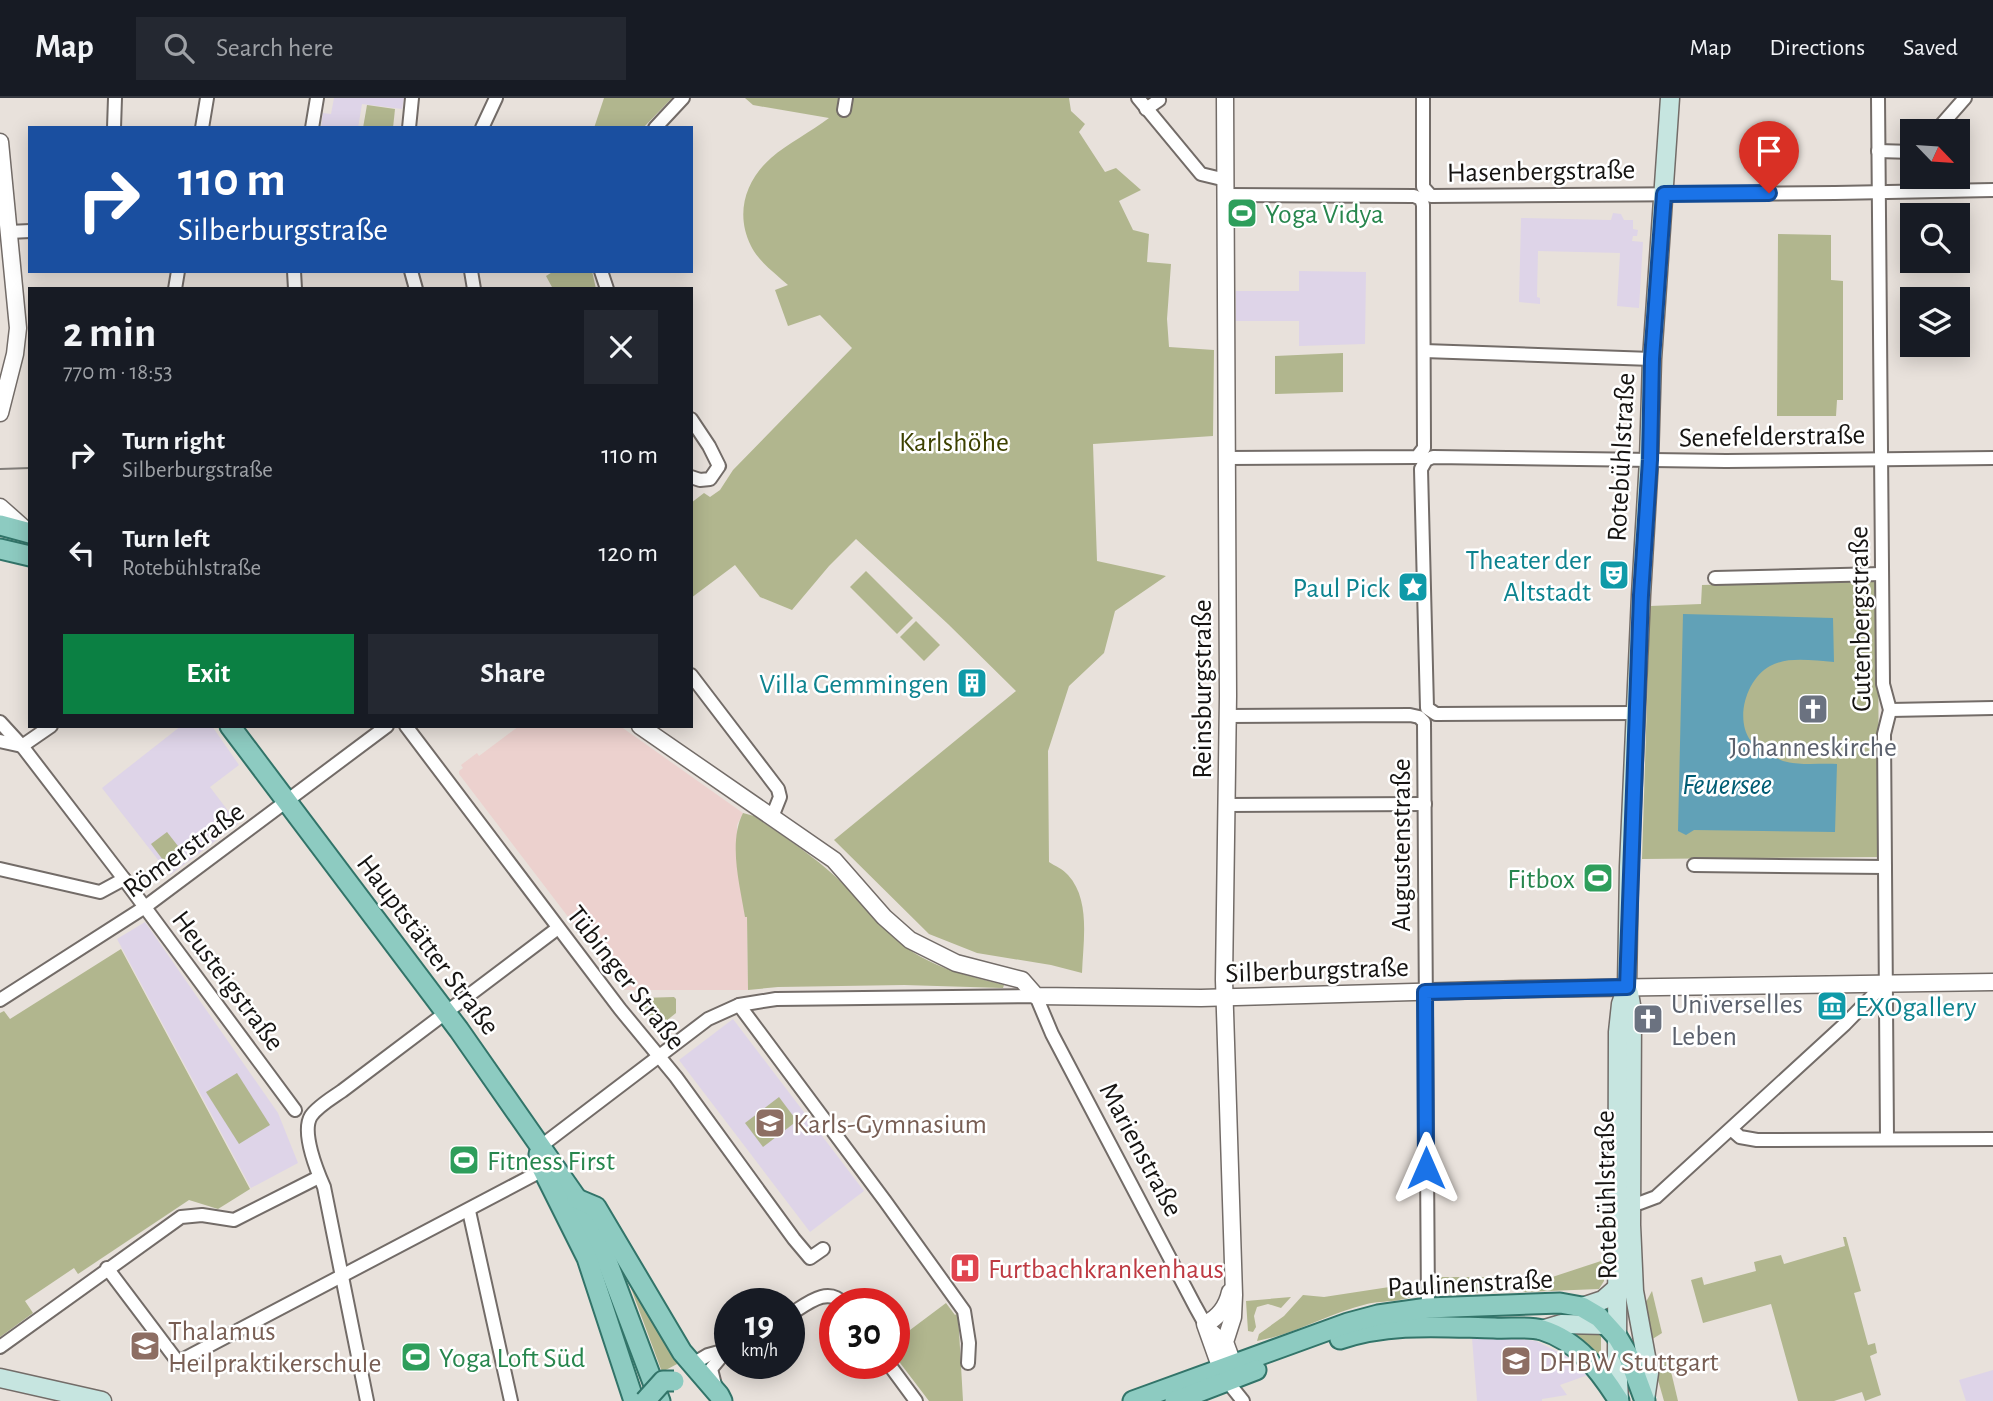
<!DOCTYPE html>
<meta charset="utf-8">
<style>
:root{--surface:#171b24;--page:#242831;--text:#f1f3f6;--muted:#9ea1a6;--line:#363941;--accent:#0b8043}
body{margin:0;font-family:"Alegreya Sans",sans-serif;background:var(--page);color:var(--text);height:100vh;display:flex;flex-direction:column;font-size:26px;white-space:nowrap}
*{box-sizing:border-box;margin:0}
p{font-size:23px;color:var(--muted)}
.icon{flex:none;width:38px;height:38px;fill:none;stroke:currentColor;stroke-width:2;stroke-linecap:round;stroke-linejoin:round}
.map{position:relative;flex:1;overflow:hidden}
.details{position:absolute;left:28px;top:189px;width:665px;height:441px;display:flex;flex-direction:column;background:var(--surface);border-radius:0px;box-shadow:0 4px 18px #0003}
.details>*{flex:none}
.top-card{position:absolute;left:28px;top:28px;width:665px;height:147px;border-radius:0px;box-shadow:0 4px 18px #0003;background:#1a4fa0;color:#fff;overflow:hidden}
.needle{width:46px;rotate:115deg}
.controls{position:absolute;left:1900px;top:21px;display:grid;gap:14px}
.controls a{display:grid;place-items:center;width:70px;height:70px;border-radius:0px;background:var(--surface);box-shadow:0 4px 18px #0003;font-size:35px}
.speed{position:absolute;left:714px;top:1190px;display:flex;gap:14px;font-size:35px;font-weight:700;text-align:center}
.speed>*{display:grid;place-content:center;width:91px;height:91px;border-radius:50%;background:var(--surface);box-shadow:0 4px 18px #0003;line-height:1}
.speed small{font-size:18px;font-weight:400}
.speed .limit{border:10px solid #d22;background:#fff;color:#111}
.pin{position:absolute;display:grid;place-items:center;width:60px;height:60px;color:#fff;margin:-72px -30px;border-radius:50% 50% 50% 0;rotate:-45deg;box-shadow:0 0 7px #0007}
.pin .icon{rotate:45deg}
.me{position:absolute;width:77px;margin:-38px;rotate:0deg;stroke-linejoin:round;filter:drop-shadow(0 0 5px #0008)}
.turn{display:flex;align-items:center;gap:24px;height:147px;padding:0 35px;font-size:32px}
.turn .icon{width:91px;height:91px;stroke-width:2.5}
.turn b{display:block;font-size:49px;line-height:60px}
.round{display:grid;place-items:center;flex:none;width:74px;height:74px;border-radius:0px;background:var(--page)}
.head{display:flex;align-items:center;justify-content:space-between;height:119px;padding:0 35px}
h1{font-size:42px;font-weight:700;line-height:52px}
.action{display:flex;gap:14px;margin-top:auto;padding:14px 35px}
.action a{flex:1;height:80px;border-radius:0px;background:var(--accent);color:#fff;font-size:28px;font-weight:700;line-height:80px;text-align:center}
.action a+a{background:var(--page);color:var(--text)}
ul{padding:0;list-style:none}
li{display:flex;align-items:center;gap:21px;height:98px;padding:0 35px}
li div{flex:1}
li b{display:block;font-size:26px}
li em{font-style:normal}
header{display:flex;align-items:center;gap:42px;box-sizing:border-box;height:98px;padding:0 35px;background:var(--surface);border-bottom:2px solid var(--line)}
header strong{font-size:33px}
nav{display:flex;gap:38px;margin-inline-start:auto;font-size:24px}
.search{width:490px;height:63px;background:var(--page);display:flex;align-items:center;gap:18px;box-sizing:border-box;padding:0 24px;border-radius:0px;color:var(--muted);font-size:26px}
.map>svg:first-child{display:block}
.industrial{fill:#ecd1ce}
.education{fill:#ded4e8}
.green{fill:#b1b68e}
.water{fill:#61a1b7}
.lines{fill:none;stroke-linecap:round;stroke-linejoin:round}
.minor-casing{stroke:#736c68;stroke-width:16}
.tertiary-casing{stroke:#736c68;stroke-width:19}
.secondary-casing{stroke:#736c68;stroke-width:21}
.primary-casing{stroke:#327469;stroke-width:23}
.minor{stroke:#fff;stroke-width:12}
.tertiary{stroke:#fff;stroke-width:16}
.secondary{stroke:#c6e5e0;stroke-width:18}
.primary{stroke:#8dcbc1;stroke-width:19}
.tram{stroke:#827e7a;stroke-width:2}
.primary-bridge-casing{stroke:#327469;stroke-width:23;stroke-linecap:butt}
.primary-bridge{stroke:#8dcbc1;stroke-width:19}
.route-casing{stroke:#114b97;stroke-width:18}
.route{stroke:#1a73e8;stroke-width:12}
.labels{text-anchor:middle;stroke-width:5;stroke-linejoin:round;paint-order:stroke}
.street-label{font-size:28px;fill:#161412;stroke:#fff}
.leisure-label{font-size:28px;fill:#27864d;stroke:#fff;text-anchor:start}
.park-label{font-size:28px;fill:#3d4100;stroke:#fff}
.culture-label{font-size:28px;fill:#0d838f;stroke:#fff;text-anchor:end}
.worship-label{font-size:28px;fill:#5b616d;stroke:#fff}
.education-label{font-size:28px;fill:#785e54;stroke:#fff;text-anchor:start}
.health-label{font-size:28px;fill:#be3a42;stroke:#fff;text-anchor:start}
.water-label{font-size:30px;font-style:italic;fill:#005c74;stroke:#fff}
</style>
<header>
<strong>Map</strong>
<div class="search"><svg class="icon" aria-label="search" viewBox="0 0 24 24"><circle cx="10" cy="10" r="6"/><path d="M15 15l6 6"/></svg>Search here</div>
<nav><a>Map</a><a>Directions</a><a>Saved</a></nav>
</header>
<div class="map">
<svg width="1993" height="1303" viewBox="0 0 1993 1303">
<rect width="100%" height="100%" fill="#e8e1db"/>
<path class="industrial" d="M519 628H620L743 715 737 727V761L745 818 747 819 748 892H624L459 676V673L463 670 461 667 477 655 479 658Z"/>
<g class="education">
<path d="M334 0H404L402 11 362 6 358 30H321L323 15 331 16Z"/>
<path d="M1613 115 1621 116 1624 122H1633V131L1638 132 1637 138H1633L1632 143 1643 144 1639 210 1617 208 1620 155 1538 153 1537 199 1540 200V206L1519 204 1521 120 1611 122Z"/>
<path d="M1299 173 1366 174 1365 246 1299 248V223H1236V193H1299Z"/>
<path d="M181 628H212L239 667 210 689 238 726 170 777 102 690Z"/>
<path d="M145 824 278 1015 298 1065 251 1090 117 841Z"/>
<path d="M733 921 864 1093 810 1134 679 962Z"/>
<path d="M1472 1240 1521 1241 1536 1243 1566 1258 1588 1277 1560 1287 1567 1297 1542 1301V1303H1477Z"/>
<path d="M1993 1272V1303H1966L1959 1282Z"/>
</g>
<g class="green">
<path d="M604 0H672L643 30H594Z"/>
<path d="M745 0H1069L1071 13 1085 26 1079 34 1105 74 1116 70 1141 92 1119 103 1133 132 1149 136 1147 164 1171 166 1167 221 1169 249 1214 252 1213 338 1093 346 1097 463 1166 478 1115 513 1104 555 1069 588 1048 653 1049 764C1055 768 1063 771 1068 777 1091 802 1083 844 1082 875L1051 867 977 855 929 836 834 742 1016 593 948 526 856 441 829 468 792 512 760 499 735 467 691 500V405L704 395 710 399 720 392 733 372 852 250 820 217 788 228 775 192 788 187C775 175 758 163 751 148 735 116 745 83 771 60 788 45 811 34 829 20L753 7Z"/>
<path d="M367 7 395 11 393 30H363Z"/>
<path d="M1778 136 1831 137V182L1843 183V302H1837L1836 318H1777Z"/>
<path d="M554 173H592L596 191H553L546 178Z"/>
<path d="M1343 255V294L1275 296V258Z"/>
<path d="M866 473 913 520 897 536 850 489Z"/>
<path d="M1878 482 1879 759 1642 761 1650 508 1701 506 1702 487Z"/>
<path d="M916 523 940 547 924 563 900 539Z"/>
<path d="M743 715 754 718C782 737 811 756 836 779 866 808 888 843 927 862 952 875 978 880 1004 887L1003 890 904 887 778 889 748 892 747 819H745C740 787 728 745 743 715Z"/>
<path d="M167 734 185 757 169 770 151 746Z"/>
<path d="M121 851 250 1091 218 1111 189 1102 78 1176 74 1170 25 1203 33 1215 0 1239V915L4 913 10 921Z"/>
<path d="M674 899 676 901V915L661 927 654 924 637 903 641 900Z"/>
<path d="M237 975 270 1027 239 1046 206 994Z"/>
<path d="M779 999 797 1023 763 1049 745 1025Z"/>
<path d="M1843 1139H1846L1861 1193 1854 1195 1868 1247 1875 1245 1877 1255 1870 1258 1881 1297 1865 1303 1862 1294 1834 1303H1798L1771 1206 1703 1225 1691 1182 1702 1179 1704 1187 1756 1173 1754 1164 1781 1157 1784 1166 1845 1148Z"/>
<path d="M1604 1162V1183L1599 1191 1522 1194 1525 1188Z"/>
<path d="M622 1166 679 1265 662 1274Z"/>
<path d="M1438 1179H1488L1484 1192 1478 1195H1449L1439 1187Z"/>
<path d="M1409 1186H1420V1194C1406 1205 1384 1202 1367 1206 1329 1215 1296 1236 1257 1243L1259 1236 1284 1218 1303 1197 1324 1199Z"/>
<path d="M1652 1193 1662 1235 1651 1242 1642 1211Z"/>
<path d="M1291 1199 1281 1210 1268 1206 1257 1209 1254 1218 1256 1229 1253 1234 1248 1233 1246 1203Z"/>
<path d="M946 1205 955 1217 958 1215 963 1303H929L894 1257V1244Z"/>
<path d="M1562 1233H1601V1260Z"/>
<path d="M1652 1261H1668L1678 1303H1664Z"/>
</g>
<path class="water" d="M1683 516 1833 520 1834 564C1814 563 1788 558 1770 568 1747 580 1734 621 1751 643 1758 651 1773 659 1783 663 1800 668 1819 665 1837 666L1835 734 1694 732 1686 737 1678 733Z"/>
<g class="lines">
<g class="minor-casing">
<g id="minor">
<path d="M1138 0 1201 76 1226 82"/>
<path d="M1423 0V89L1431 98 1835 95 1993 92"/>
<path d="M1878 0 1883 586 1890 612 1884 636 1887 1041"/>
<path d="M1146 11 1159 2 1158 0"/>
<path d="M844 12 846 0"/>
<path d="M114 30 115 0"/>
<path d="M202 30 207 0"/>
<path d="M312 30 317 0"/>
<path d="M409 30 412 0"/>
<path d="M482 30 496 0"/>
<path d="M655 30 683 0"/>
<path d="M1936 33 1965 0"/>
<path d="M1878 53 1913 54"/>
<path d="M1226 97 1414 98 1421 101 1423 107 1424 350 1417 359 1227 360"/>
<path d="M9 134 30 133"/>
<path d="M294 173 295 191"/>
<path d="M411 173 416 191"/>
<path d="M471 173 474 191"/>
<path d="M601 173 607 191"/>
<path d="M175 191 178 173"/>
<path d="M1424 253 1652 261"/>
<path d="M691 321 709 348 719 368 710 381 700 382 691 379"/>
<path d="M1715 480 1882 476"/>
<path d="M691 577 778 691 780 699 772 719"/>
<path d="M1890 612 1993 610"/>
<path d="M1636 615 1436 616 1427 610 1421 371 1426 362 1433 359 1726 363 1993 360"/>
<path d="M1227 618 1410 617 1419 619 1424 624 1428 1210"/>
<path d="M0 624 22 648 124 781 295 1012"/>
<path d="M406 628 620 911 676 979 794 1141 810 1160 823 1151"/>
<path d="M0 643 22 648"/>
<path d="M22 648 51 628"/>
<path d="M1227 707 1425 706"/>
<path d="M1694 767 1885 769"/>
<path d="M0 771 100 794 124 781"/>
<path d="M0 902 145 809 387 628"/>
<path d="M739 907 885 1103 964 1213 969 1245 968 1265"/>
<path d="M1731 1031 1740 1039 1757 1042 1993 1041"/>
<path d="M541 1048 708 921 739 907 776 901 1036 898 1052 936 1195 1208 1205 1226 1225 1244"/>
<path d="M1631 1104 1640 1105 1656 1099 1845 926 1885 885"/>
<path d="M469 1113 511 1303"/>
<path d="M107 1170 178 1264 543 1072"/>
<path d="M789 1217C806 1207 827 1187 844 1206"/>
<path d="M0 1249 181 1119 202 1117 234 1122 319 1079"/>
<path d="M888 1265 916 1303"/>
<path d="M691 1267 708 1257 726 1252"/>
<path d="M1227 1283 1243 1303"/>
<path d="M715 1287 711 1271 726 1253"/>
<path d="M367 1303 324 1089C317 1073 301 1034 311 1018 318 1008 332 1000 342 993L558 830"/>
</g>
</g>
<g class="tertiary-casing">
<g id="tertiary">
<path d="M1225 0 1228 598 1224 882 1234 1197 1233 1219 1225 1244 1233 1266 1229 1278"/>
<path d="M0 44 18 230 15 256 0 315"/>
<path d="M0 409 27 433"/>
<path d="M640 628 834 762 884 819 910 842 956 865 1022 882 1036 898 1201 900 1521 891 1993 884"/>
<path d="M1230 1194C1227 1208 1218 1220 1205 1226L1221 1271 1230 1274"/>
</g>
</g>
<g class="secondary-casing">
<g id="secondary">
<path d="M1629 895 1632 913 1631 1127 1634 1193 1649 1275 1645 1302"/>
<path d="M1582 1209 1603 1202 1619 1188"/>
<path d="M1541 1232 1561 1226 1607 1227 1616 1222"/>
<path d="M0 1280 102 1303"/>
<path d="M1619 1303 1617 1260 1618 934 1621 906 1627 889 1629 769 1641 497 1649 362 1652 261 1670 0"/>
</g>
</g>
<g class="primary-casing">
<g id="primary">
<path d="M0 427 30 435"/>
<path d="M0 451 30 458"/>
<path d="M230 628 459 932 577 1101 607 1163 660 1303"/>
<path d="M539 1056 541 1068 587 1160 634 1303"/>
<path d="M577 1101 596 1109 682 1254 719 1297 722 1303"/>
<path d="M1340 1241C1391 1224 1442 1229 1494 1230 1509 1231 1528 1228 1542 1232 1578 1243 1600 1273 1619 1303"/>
<path d="M1133 1303 1348 1225 1378 1217 1428 1210 1560 1205 1582 1209 1599 1219 1618 1240 1628 1257 1645 1303"/>
<path d="M1175 1303 1256 1272"/>
</g>
</g>
<use href="#minor" class="minor"/>
<use href="#tertiary" class="tertiary"/>
<use href="#secondary" class="secondary"/>
<use href="#primary" class="primary"/>
<path class="tram" d="M0 371 30 370"/>
<g class="primary-bridge-casing">
<path id="primary-bridge" d="M645 1303 663 1283H674"/>
</g>
<use href="#primary-bridge" class="primary-bridge"/>
</g>
<g class="lines">
<g class="route-casing">
<path id="route" d="M1426 1070 1425 894 1627 889 1641 497 1650 362 1652 261 1664 96 1769 95"/>
</g>
<use href="#route" class="route"/>
</g>
<defs>
<g id="stadium-square" transform="scale(1.575)"><rect x="-9" y="-9" width="18" height="18" rx="4" fill="#2e9e5b" stroke="#fff"/><path d="M0-5a6.5 5 0 1 0 0 10a6.5 5 0 1 0 0-10ZM-3.5-1.8h7v3.6h-7Z" fill="#fff"/></g>
<g id="theatre-square" transform="scale(1.575)"><rect x="-9" y="-9" width="18" height="18" rx="4" fill="#0f9aa8" stroke="#fff"/><path d="M-5-5.5Q0-4 5-5.5V0Q5 5 0 6Q-5 5-5 0ZM-3.3-2.5H-1v1.5H-3.3ZM1-2.5H3.3v1.5H1ZM-2.8 1Q0 5.5 2.8 1Z" fill="#fff"/></g>
<g id="sight-square" transform="scale(1.575)"><rect x="-9" y="-9" width="18" height="18" rx="4" fill="#0f9aa8" stroke="#fff"/><path d="M0-6L1.8-2.2L6-1.7L2.9 1.2L3.7 5.4L0 3.3L-3.7 5.4L-2.9 1.2L-6-1.7L-1.8-2.2Z" fill="#fff"/></g>
<g id="building-square" transform="scale(1.575)"><rect x="-9" y="-9" width="18" height="18" rx="4" fill="#0f9aa8" stroke="#fff"/><path d="M-4-6H4V6H1V3H-1V6H-4ZM-2.5-4.3h1.7v1.8h-1.7ZM.8-4.3h1.7v1.8H.8ZM-2.5-1h1.7V.8h-1.7ZM.8-1h1.7V.8H.8Z" fill="#fff"/></g>
<g id="church-square" transform="scale(1.575)"><rect x="-9" y="-9" width="18" height="18" rx="4" fill="#6b7280" stroke="#fff"/><path d="M-1.2-6h2.4v3.5h3.3v2.4h-3.3V6h-2.4V-.1h-3.3v-2.4h3.3Z" fill="#fff"/></g>
<g id="museum-square" transform="scale(1.575)"><rect x="-9" y="-9" width="18" height="18" rx="4" fill="#0f9aa8" stroke="#fff"/><path d="M0-6L6-3V-2H-6V-3ZM-5-1h2V3h-2ZM-1-1h2V3h-2ZM3-1h2V3H3ZM-6 4H6V6H-6Z" fill="#fff"/></g>
<g id="school-square" transform="scale(1.575)"><rect x="-9" y="-9" width="18" height="18" rx="4" fill="#8d6e63" stroke="#fff"/><path d="M0-5L7-2L0 1L-7-2ZM-4 1L0 2.5L4 1V4Q0 6-4 4Z" fill="#fff"/></g>
<g id="hospital-square" transform="scale(1.575)"><rect x="-9" y="-9" width="18" height="18" rx="4" fill="#e0444e" stroke="#fff"/><path d="M-5-5h3v3.5h4V-5h3V5h-3V1.5h-4V5h-3Z" fill="#fff"/></g>
<g id="university-square" transform="scale(1.575)"><rect x="-9" y="-9" width="18" height="18" rx="4" fill="#8d6e63" stroke="#fff"/><path d="M0-5L7-2L0 1L-7-2ZM-4 1L0 2.5L4 1V4Q0 6-4 4Z" fill="#fff"/></g>
</defs>
<g fill-rule="evenodd">
<use href="#stadium-square" x="1242" y="115"/>
<use href="#theatre-square" x="1614" y="477"/>
<use href="#sight-square" x="1413" y="489"/>
<use href="#building-square" x="972" y="585"/>
<use href="#church-square" x="1813" y="611"/>
<use href="#stadium-square" x="1598" y="780"/>
<use href="#museum-square" x="1832" y="908"/>
<use href="#church-square" x="1648" y="921"/>
<use href="#school-square" x="770" y="1025"/>
<use href="#stadium-square" x="464" y="1062"/>
<use href="#hospital-square" x="965" y="1170"/>
<use href="#university-square" x="145" y="1248"/>
<use href="#stadium-square" x="416" y="1259"/>
<use href="#university-square" x="1516" y="1263"/>
</g>
<g class="labels">
<g class="street-label">
<text transform="translate(1541 72) rotate(-1)" y="10">Hasenbergstraße</text>
<text transform="translate(1772 337) rotate(-1)" y="10">Senefelderstraße</text>
<text transform="translate(1620 359) rotate(-87)" y="10">Rotebühlstraße</text>
<text transform="translate(1859 521) rotate(-91)" y="10">Gutenbergstraße</text>
<text transform="translate(1201 591) rotate(-90)" y="10">Reinsburgstraße</text>
<text transform="translate(1400 747) rotate(-90)" y="10">Augustenstraße</text>
<text transform="translate(183 751) rotate(-36)" y="10">Römerstraße</text>
<text transform="translate(429 846) rotate(53)" y="10">Hauptstätter Straße</text>
<text transform="translate(1317 871) rotate(-2)" y="10">Silberburgstraße</text>
<text transform="translate(627 879) rotate(52)" y="10">Tübinger Straße</text>
<text transform="translate(229 882) rotate(53)" y="10">Heusteigstraße</text>
<text transform="translate(1142 1051) rotate(62)" y="10">Marienstraße</text>
<text transform="translate(1605 1097) rotate(-91)" y="10">Rotebühlstraße</text>
<text transform="translate(1470 1184) rotate(-3)" y="10">Paulinenstraße</text>
</g>
<g class="leisure-label">
<text x="1265" y="125">Yoga Vidya</text>
<text x="1575" y="790" text-anchor="end">Fitbox</text>
<text x="487" y="1072">Fitness First</text>
<text x="439" y="1269">Yoga Loft Süd</text>
</g>
<g class="park-label">
<text x="954" y="353">Karlshöhe</text>
</g>
<g class="culture-label">
<text x="1591" y="471">Theater der<tspan x="1591" dy="32">Altstadt</tspan></text>
<text x="1390" y="499">Paul Pick</text>
<text x="949" y="595">Villa Gemmingen</text>
<text x="1855" y="918" text-anchor="start">EXOgallery</text>
</g>
<g class="worship-label">
<text x="1813" y="658">Johanneskirche</text>
<text x="1671" y="915" text-anchor="start">Universelles<tspan x="1671" dy="32">Leben</tspan></text>
</g>
<g class="education-label">
<text x="793" y="1035">Karls-Gymnasium</text>
<text x="168" y="1242">Thalamus<tspan x="168" dy="32">Heilpraktikerschule</tspan></text>
<text x="1539" y="1273">DHBW Stuttgart</text>
</g>
<g class="health-label">
<text x="988" y="1180">Furtbachkrankenhaus</text>
</g>
<g class="water-label">
<text x="1727" y="696">Feuersee</text>
</g>
</g>
</svg>
<div class="controls">
<a><svg class="needle" viewBox="-14 -14 28 28"><path d="M0-13l5 13h-10z" fill="#e53935"/><path d="M0 13l5-13h-10z" fill="#9ea1a6"/></svg></a>
<a><svg class="icon" aria-label="search" viewBox="0 0 24 24"><circle cx="10" cy="10" r="6"/><path d="M15 15l6 6"/></svg></a>
<a><svg class="icon" aria-label="layers" viewBox="0 0 24 24"><path d="M12 4l9 5-9 5-9-5zM3 14l9 5 9-5"/></svg></a>
</div>
<div class="speed"><div>19<small>km/h</small></div><div class="limit">30</div></div>
<div class="pin" style="left:1769px;top:95px;background:#d93025"><svg class="icon" aria-label="arrive" viewBox="0 0 24 24"><path d="M6 21V4h12l-3 4 3 4H6"/></svg></div>
<svg class="me" style="left:1426px;top:1070px" viewBox="-20 -20 40 40"><path d="M0-17L14 15 0 8-14 15z" fill="#1a73e8" stroke="#fff" stroke-width="4"/></svg>
<div class="top-card">
<div class="turn"><svg class="icon" aria-label="right" viewBox="0 0 24 24"><path d="M7 20v-9h11M14 6l5 5-5 5"/></svg><div><b>110 m</b>Silberburgstraße</div></div>
</div>
<section class="details">
<div class="head"><div><h1>2 min</h1><p>770 m · 18:53</p></div><a class="round"><svg class="icon" aria-label="close" viewBox="0 0 24 24"><path d="M6 6l12 12M18 6L6 18"/></svg></a></div>
<ul>
<li><svg class="icon" aria-label="right" viewBox="0 0 24 24"><path d="M7 20v-9h11M14 6l5 5-5 5"/></svg><div><b>Turn right</b><p>Silberburgstraße</p></div><em>110 m</em></li>
<li><svg class="icon" aria-label="left" viewBox="0 0 24 24"><path d="M17 20v-9H6M10 6l-5 5 5 5"/></svg><div><b>Turn left</b><p>Rotebühlstraße</p></div><em>120 m</em></li>
</ul>
<div class="action"><a>Exit</a><a>Share</a></div>
</section>
</div>
